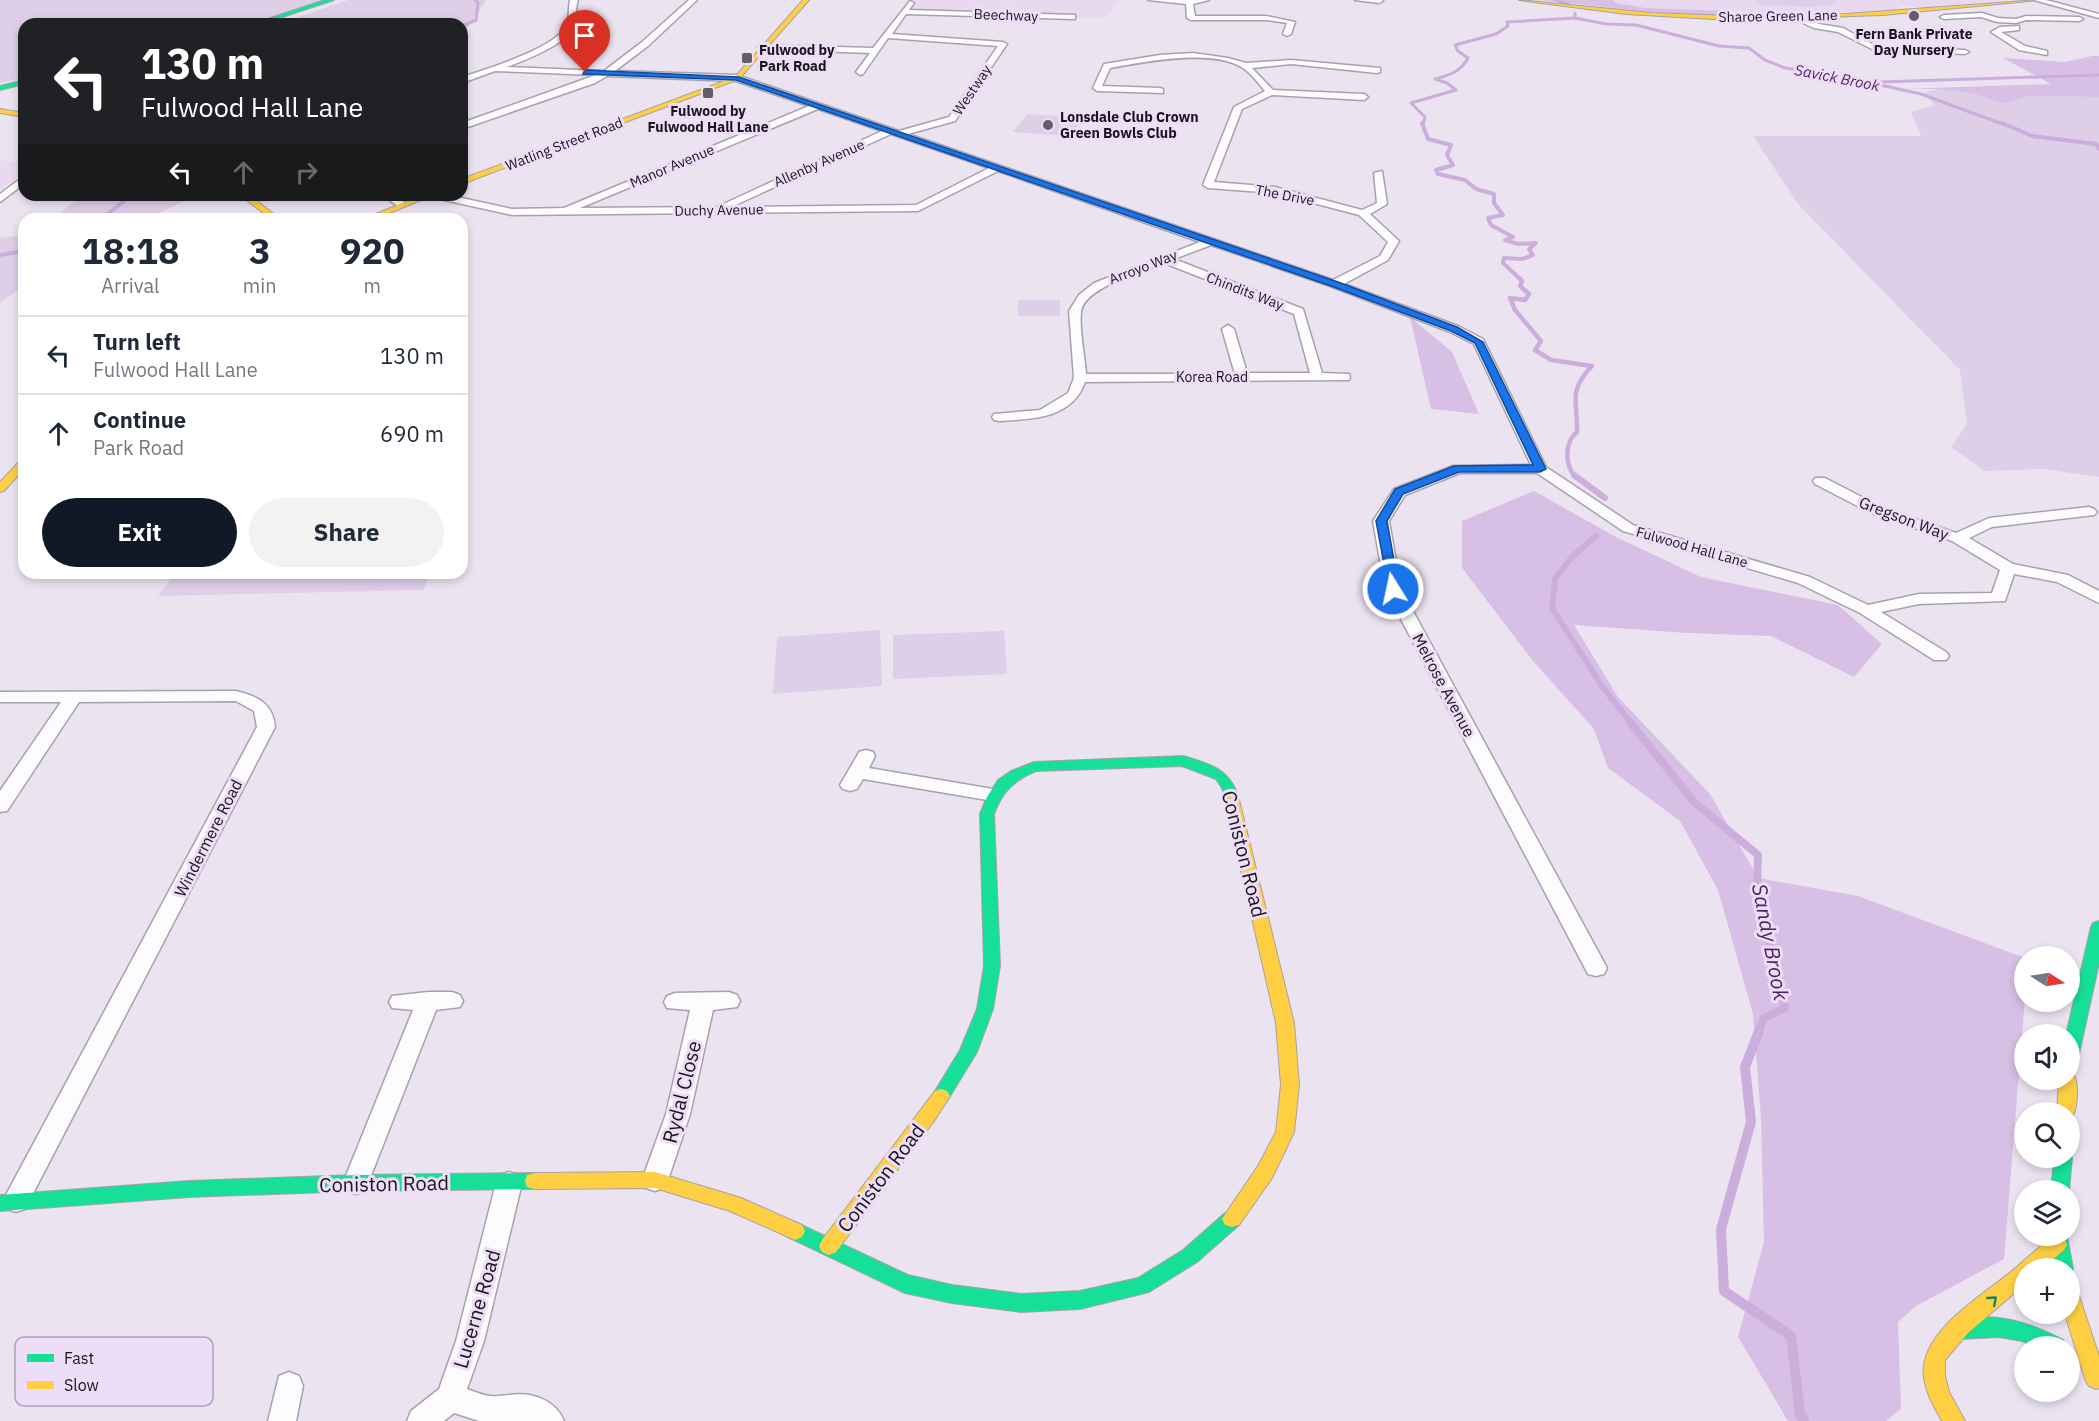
<!DOCTYPE html>
<meta charset="utf-8">
<style>
:root{--surface:#fff;--page:#f2f2f3;--text:#1f2937;--muted:#747a83;--line:#e0e1e3;--accent:#111827}
body{margin:0;font-family:"IBM Plex Sans",sans-serif;background:var(--page);color:var(--text);height:100vh;display:flex;flex-direction:column;font-size:22px;white-space:nowrap}
*{box-sizing:border-box;margin:0}
p{font-size:20px;color:var(--muted)}
.icon{flex:none;width:33px;height:33px;fill:none;stroke:currentColor;stroke-width:2;stroke-linecap:round;stroke-linejoin:round}
.map{position:relative;flex:1;overflow:hidden}
.side{position:absolute;left:18px;top:213px;width:450px;height:366px;display:flex;flex-direction:column;background:var(--surface);border-radius:18px;box-shadow:0 3px 9px #0003}
.side>*{flex:none}
.top-card{position:absolute;left:18px;top:18px;width:450px;height:183px;border-radius:18px;box-shadow:0 3px 9px #0003;background:#202124;color:#fff;overflow:hidden}
.needle{width:39px;rotate:102deg}
.buttons{position:absolute;left:2014px;top:946px;display:grid;gap:12px}
.buttons a{display:grid;place-items:center;width:66px;height:66px;border-radius:50%;background:var(--surface);box-shadow:0 3px 9px #0003;font-size:30px}
.pin{position:absolute;display:grid;place-items:center;width:51px;height:51px;color:#fff;margin:-62px -26px;border-radius:50% 50% 50% 0;rotate:-45deg;box-shadow:0 0 6px #0007}
.pin .icon{rotate:45deg}
.me{position:absolute;width:66px;margin:-33px;rotate:350deg;stroke-linejoin:round;filter:drop-shadow(0 0 4px #0008)}
.turn{display:flex;align-items:center;gap:21px;height:126px;padding:0 24px;font-size:27px}
.turn .icon{width:78px;height:78px;stroke-width:2.5}
.turn b{display:block;font-size:42px;line-height:51px}
.lanes{display:flex;align-items:center;height:57px;padding:0 24px;background:#0003;justify-content:center;gap:30px;direction:ltr}
.lanes .off{opacity:.35}
.eta{display:flex;justify-content:space-evenly;align-items:center;height:102px;text-align:center}
.eta b{font-size:36px;font-weight:800;line-height:42px}
.action{display:flex;gap:12px;margin-top:auto;padding:12px 24px}
.action a{flex:1;height:69px;border-radius:36px;background:var(--accent);color:#fff;font-size:24px;font-weight:800;line-height:69px;text-align:center}
.action a+a{background:var(--page);color:var(--text)}
ul{padding:0;list-style:none}
li{display:flex;align-items:center;gap:18px;height:78px;padding:0 24px;border-top:2px solid var(--line)}
li div{flex:1}
li b{display:block;font-size:22px}
li em{font-style:normal}
.map>svg:first-child{display:block}
.built{fill:#e8d9f1}
.green{fill:#decee7}
.forest{fill:#d8bfe5}
.lines{fill:none;stroke-linecap:round;stroke-linejoin:round}
.stream-far5{stroke:#cbaedb;stroke-width:3}
.stream-far4{stroke:#cbaedb;stroke-width:4}
.stream-far3{stroke:#cbaedb;stroke-width:4.5}
.stream-far2{stroke:#cbaedb;stroke-width:6}
.stream-far1{stroke:#cbaedb;stroke-width:8}
.stream{stroke:#cbaedb;stroke-width:10}
.street-casing{stroke:#a8a1ac;stroke-width:3}
.fast-casing{stroke:#a8a1ac;stroke-width:2}
.slow-casing{stroke:#a8a1ac;stroke-width:2}
.street{fill:#fcfbfd;fill-rule:evenodd}
.fast{fill:#16e098;fill-rule:evenodd}
.slow{fill:#ffcf43;fill-rule:evenodd}
.oneway{stroke:#188461}
.route{fill:#1a73e8;stroke:#114b97;stroke-width:1.5}
.poi-dot{fill:#645c67;stroke:#edddf7;stroke-width:2}
.labels{text-anchor:middle;stroke-width:6;stroke-linejoin:round;paint-order:stroke}
.far-street-label{font-size:14px;fill:#1a141d;stroke:#edddf7}
.far-poi-label{font-size:14px;font-weight:bold;fill:#1a141d;stroke:#edddf7}
.far-water-label{font-size:15px;font-style:italic;fill:#4e1f63;stroke:#edddf7}
.street-label{font-size:16px;fill:#1a141d;stroke:#edddf7}
.near-street-label{font-size:20px;fill:#1a141d;stroke:#edddf7}
.near-water-label{font-size:21px;font-style:italic;fill:#4e1f63;stroke:#edddf7}
.key{fill:#edddf7;stroke:#aea1b6;stroke-width:1.5}
.key-label{font-size:16px;fill:#1a141d}
</style>
<div class="map">
<svg width="2099" height="1421" viewBox="0 0 2099 1421">
<rect width="100%" height="100%" fill="#ece3f1"/>
<g class="built">
<path d="M916 0H1120L1105 18H1096L909 11Z"/>
<path d="M1561 0H2003L1932 7 1899 6 1900 8 1892 10 1767 15H1685Z"/>
<path d="M0 160 24 163V172L0 190Z"/>
</g>
<g class="green">
<path d="M0 0H322L248 24H24V78L0 83Z"/>
<path d="M348 0H486L466 30 462 31V24H277Z"/>
<path d="M1755 0H1834L1836 2C1824 10 1778 5 1762 5Z"/>
<path d="M1937 89 1972 93 2004 104 2028 96 2099 97V477L2044 469 1985 471 1951 447 1967 424 1960 370 1798 204 1753 136H1921L1911 112 1935 105 1923 93Z"/>
<path d="M1027 114 1083 118 1070 136 1013 132Z"/>
<path d="M82 195H197L161 212 152 219H53Z"/>
<path d="M24 235V285L0 303V238Z"/>
<rect x="1018" y="300" width="42" height="16"/>
<path d="M175 573H431L423 590 158 596Z"/>
<path d="M880 630 882 686 773 694 777 637Z"/>
<path d="M1004 631 1007 674 893 679V635Z"/>
</g>
<g class="forest">
<path d="M1539 0H1613L1616 3 1645 8 1731 11V15L1670 14Z"/>
<path d="M2092 56H2099V97L2028 96 2004 104 1972 93 1937 89H1902L2051 84 2003 58 2066 62Z"/>
<path d="M1410 317 1452 352 1479 414 1431 409Z"/>
<path d="M1534 491 1616 537 1701 577 1838 605 1882 644 1854 677 1771 636 1687 633 1574 625 1618 697 1710 794 1758 878 1858 896 2025 958V998L2004 1259 1916 1306 1898 1322 1901 1409 1886 1421H1788L1738 1337 1764 1242 1761 1118 1753 1014 1718 890 1680 821 1608 768 1594 729 1533 661 1462 568V521Z"/>
</g>
<g class="lines">
<g class="stream-far5">
<path d="M1555 0 1568 4"/>
<path d="M1575 13V18L1606 24 1636 25 1719 46 1749 48 1765 60 1785 68 1844 77 1921 94 2005 125"/>
<path d="M462 26 476 20 478 3 475 0"/>
<path d="M1880 82 2099 75"/>
<path d="M1423 125 1425 117 1411 103 1456 90 1447 83 1435 79C1449 75 1461 72 1468 58L1458 51 1455 45 1496 34 1508 26 1507 22 1575 18"/>
</g>
<g class="stream-far4">
<path d="M1422 123 1428 139 1451 145 1447 155 1453 165 1436 170 1438 174 1465 180 1476 189 1494 194V203L1503 215 1488 218 1491 225 1513 237 1505 240 1518 244 1536 243 1529 249 1533 255 1522 259 1504 258 1503 263 1522 281"/>
<path d="M2002 123 2032 136 2096 144 2099 149"/>
<path d="M102 219 131 195"/>
<path d="M0 255 24 251"/>
</g>
<path class="stream-far3" d="M1520 279 1522 281 1520 286 1529 294 1525 300 1510 298 1515 310 1541 341 1535 350 1551 360 1592 366C1567 392 1578 402 1577 432 1564 443 1565 464 1575 477"/>
<g class="stream-far2">
<path d="M1574 475 1605 498"/>
<path d="M1596 536 1572 557 1555 579 1552 608 1602 686 1631 723"/>
</g>
<path class="stream-far1" d="M1630 722 1695 803 1758 855 1757 888 1785 1008 1764 1018 1758 1033"/>
<path class="stream" d="M1759 1031 1745 1067 1751 1122 1721 1229 1724 1291 1791 1336 1800 1414 1804 1421"/>
<g class="street-casing">
<g id="street">
<path d="M570 0H578C575 8 577 16 575 24 569 44 525 60 507 67L604 71 642 42 689 0H697L648 46 615 71 737 75 899 131 949 117 998 46 888 38 863 74 860 75 856 72 870 53 762 49 758 47 762 45 873 48 910 1 914 3 909 10 1075 15V19H1072L906 14 892 34 1003 42 1007 44 955 121 908 134 1333 280 1380 256 1388 242 1359 215 1275 193 1208 188 1203 185 1234 107 1265 91C1259 84 1251 73 1243 68 1212 48 1145 62 1110 68L1102 86 1160 88 1163 89V93L1097 91 1093 88 1104 64 1160 55 1193 53 1228 58 1246 63 1291 60 1380 68V72L1377 73 1291 64 1252 68 1273 90 1364 94 1368 97 1364 100 1272 95 1242 109 1214 182 1275 187 1362 210 1377 203 1374 173 1382 171 1387 204 1370 214 1399 241 1388 260 1344 284 1458 326 1483 339 1546 467 1633 525 1810 577 1868 605 1919 594 1992 593 2000 570 1952 541 1871 513 1815 484 1813 481 1815 478H1825L1881 507 1956 533 1989 518 2089 507 2094 509 2097 512 2094 515 1992 527 1969 538 2013 564 2068 575 2099 591V603L2057 582 2014 574 2005 601 1919 604 1881 612 1946 652 1949 656 1946 660H1934L1860 613 1798 583 1623 531 1537 473H1460L1405 495 1389 521 1401 589 1607 968 1604 974 1596 976 1588 974 1385 589 1373 521 1394 489 1453 466 1531 465 1474 344 1450 332 1330 286 1211 245 1174 259 1303 309 1322 373 1349 374 1350 377 1349 380 1085 382C1072 419 1032 419 999 421L994 420 992 417 994 414 1040 410 1068 393 1074 378 1069 311 1079 295 1094 283 1200 242 998 171 918 211 512 215 430 197 429 195H448L512 209 564 208 809 106 736 81 607 76 595 83 462 129V123L596 75 495 71 462 83V77C487 69 552 49 566 27 570 20 568 8 570 0ZM818 109 882 131 717 207 580 208ZM891 134 989 168 916 205 731 207ZM1164 263 1294 314 1310 373H1247L1234 329 1228 325 1222 329 1235 374H1086C1085 356 1079 330 1081 312 1084 287 1143 272 1164 263Z"/>
<path d="M1148 0H1209L1193 4 1195 16H1266L1295 22 1291 34 1287 36 1283 34 1287 23 1266 20H1191L1187 18 1186 4Z"/>
<path d="M1355 0H1382L1383 1 1379 3Z"/>
<path d="M2034 0H2046L2099 14V18Z"/>
<path d="M1982 13 1998 18 2016 19 2026 16 2079 17 2083 19 2079 21 2026 20 2016 23 1997 22 1981 17 1944 19 1940 17 1944 15Z"/>
<path d="M1795 14 1819 24 1843 28 1876 46 1965 50 1969 52 1965 54 1874 50 1838 32 1814 28 1792 18 1791 16Z"/>
<path d="M2019 26V30L2001 32 2025 46 2047 51V55L2019 50 1991 32 2000 27Z"/>
<path d="M24 176V184L0 202V194Z"/>
<path d="M382 195H394L408 205 399 207Z"/>
<path d="M236 691C257 696 273 703 275 727L25 1209 16 1212 7 1209 3 1201 7 1193 257 727 254 711 236 701 79 702 7 811 0 812V791L61 702H0V692Z"/>
<path d="M866 750 873 752 875 756 869 768 993 789 1000 791 1003 795 1000 799 993 801 863 779 857 789 850 791 843 789 840 785 857 756 859 752Z"/>
<path d="M428 992H452L460 995 463 1001 460 1007 436 1010 365 1191 356 1194 347 1191 343 1183 413 1010 392 1008 389 1002 392 996Z"/>
<path d="M729 992 737 995 740 1001 737 1007 713 1010 690 1114 668 1180 664 1188 655 1191 646 1188 642 1180 666 1114 690 1010 667 1008 664 1002 667 996 675 993Z"/>
<path d="M509 1172 518 1175 522 1183 484 1341 467 1389C475 1392 482 1395 490 1396 496 1397 503 1395 509 1395 531 1392 555 1399 564 1421H479L454 1413 444 1421H407L411 1411 439 1389 456 1341 496 1183 500 1175Z"/>
<path d="M289 1372 299 1376 303 1386 296 1421H268L279 1376Z"/>
</g>
</g>
<g class="fast-casing">
<g id="fast">
<path d="M325 0H334L261 24H252Z"/>
<path d="M24 80V84L0 90V86Z"/>
<path d="M1183 756C1211 764 1232 770 1239 800L1237 803H1227L1222 788 1216 779 1182 766 1036 771C1014 780 1002 792 994 814L1000 966 993 1009 977 1052 947 1101 941 1103 935 1101 932 1096 960 1050 977 1009 984 966 980 814 987 797 998 780 1011 771 1034 762Z"/>
<path d="M2099 921V963L2079 1054 2076 1059 2070 1061V1035H2066L2091 927 2093 923Z"/>
<path d="M2070 1153 2072 1158 2069 1191H2051L2054 1158H2070Z"/>
<path d="M534 1173 541 1175 543 1181 541 1187 534 1189 356 1191 189 1197 0 1211V1195L189 1181 356 1175Z"/>
<path d="M1232 1211 1239 1213 1242 1219 1239 1225 1197 1262 1149 1292 1080 1309 1021 1312 952 1303 905 1293 788 1237 785 1231 788 1225 795 1222 908 1275 952 1285 1021 1294 1080 1291 1138 1278 1183 1250 1225 1213Z"/>
<path d="M2047 1236H2067L2073 1269 2070 1275V1269H2053Z"/>
<path d="M1987 1317C2015 1318 2039 1327 2063 1340L2066 1347H2036L2022 1341 1999 1337 1961 1339 1954 1336 1951 1329 1954 1322Z"/>
</g>
</g>
<g class="slow-casing">
<g id="slow">
<path d="M803 0H809L739 79 462 184V179L735 77Z"/>
<path d="M1519 0 1652 13 1731 16 1845 14 2038 0 1883 15 1731 20 1626 14Z"/>
<path d="M0 109 24 113V117L0 113Z"/>
<path d="M240 195H249L280 219H271Z"/>
<path d="M422 195H433L375 219H364Z"/>
<path d="M24 460V469L4 491 0 492V482L20 461Z"/>
<path d="M1232 795 1239 800 1294 1023 1299 1085 1294 1132 1272 1178 1239 1225 1232 1227 1225 1225 1222 1219 1258 1166 1276 1132 1281 1085 1276 1023 1225 800Z"/>
<path d="M2070 1074 2074 1075C2079 1085 2078 1112 2070 1119V1113H2057L2059 1080H2070Z"/>
<path d="M941 1089 947 1091 950 1096 934 1121 836 1252 829 1255 822 1252 819 1246 822 1240 935 1091Z"/>
<path d="M655 1172 741 1198 802 1225 805 1231 802 1237 795 1240 730 1211 655 1188 534 1189 527 1187 525 1181 527 1175 534 1173Z"/>
<path d="M2059 1236 2064 1238 2067 1244 2064 1250 2042 1269H2025V1284L1968 1333 1945 1360V1376L1949 1392 1965 1421H1942C1932 1404 1919 1380 1925 1360 1936 1320 1990 1291 2019 1265 2029 1256 2040 1247 2050 1238Z"/>
<path d="M2070 1290 2077 1292 2080 1299 2099 1356V1388L2096 1389 2089 1386 2085 1379 2065 1314H2070Z"/>
</g>
</g>
<use href="#street" class="street"/>
<use href="#fast" class="fast"/>
<use href="#slow" class="slow"/>
</g>
<defs><path id="oneway-chevron" d="M-2-3.5L2.5 0L-2 3.5" fill="none" stroke-width="1.6" stroke-linecap="round" stroke-linejoin="round" transform="scale(1.5)"/></defs>
<use class="oneway" href="#oneway-chevron" transform="translate(1993 1300) rotate(-41)"/>
<path class="route" d="M585 70 739 77 1338 282 1457 327 1483 342 1546 469 1540 472H1459L1403 494 1387 521 1399 589 1398 591H1389L1376 521 1395 489 1454 466 1533 465 1475 343 1451 331 1331 286 736 80 583 74Z"/>
<g class="poi-dot">
<circle cx="1914" cy="16" r="6"/>
<rect x="741" y="52" width="12" height="12" rx="3"/>
<rect x="702" y="87" width="12" height="12" rx="3"/>
<circle cx="1048" cy="125" r="6"/>
</g>
<g class="labels">
<g class="far-street-label">
<text transform="translate(1006 15) rotate(2)" y="5">Beechway</text>
<text transform="translate(1778 16) rotate(-1)" y="5">Sharoe Green Lane</text>
<text transform="translate(972 90) rotate(-56)" y="5">Westway</text>
<text transform="translate(564 144) rotate(-21)" y="5">Watling Street Road</text>
<text transform="translate(819 163) rotate(-24)" y="5">Allenby Avenue</text>
<text transform="translate(672 166) rotate(-23)" y="5">Manor Avenue</text>
<text transform="translate(1285 195) rotate(11)" y="5">The Drive</text>
<text transform="translate(719 210) rotate(-1)" y="5">Duchy Avenue</text>
<text transform="translate(1143 267) rotate(-21)" y="5">Arroyo Way</text>
<text transform="translate(1245 291) rotate(21)" y="5">Chindits Way</text>
<text x="1212" y="382">Korea Road</text>
<text transform="translate(1692 547) rotate(16)" y="5">Fulwood Hall Lane</text>
</g>
<g class="far-poi-label">
<text x="1914" y="39">Fern Bank Private<tspan x="1914" dy="16">Day Nursery</tspan></text>
<text x="759" y="55" text-anchor="start">Fulwood by<tspan x="759" dy="16">Park Road</tspan></text>
<text x="708" y="116">Fulwood by<tspan x="708" dy="16">Fulwood Hall Lane</tspan></text>
<text x="1060" y="122" text-anchor="start">Lonsdale Club Crown<tspan x="1060" dy="16">Green Bowls Club</tspan></text>
</g>
<g class="far-water-label">
<text transform="translate(1837 78) rotate(11)" y="5">Savick Brook</text>
</g>
<g class="street-label">
<text transform="translate(1904 518) rotate(21)" y="6">Gregson Way</text>
<text transform="translate(1444 685) rotate(62)" y="6">Melrose Avenue</text>
<text transform="translate(208 838) rotate(-63)" y="6">Windermere Road</text>
</g>
<g class="near-street-label">
<text transform="translate(1244 854) rotate(76)" y="7">Coniston Road</text>
<text transform="translate(682 1092) rotate(-76)" y="7">Rydal Close</text>
<text transform="translate(881 1178) rotate(-53)" y="7">Coniston Road</text>
<text transform="translate(384 1184) rotate(-1)" y="7">Coniston Road</text>
<text transform="translate(477 1309) rotate(-74)" y="7">Lucerne Road</text>
</g>
<g class="near-water-label">
<text transform="translate(1770 942) rotate(79)" y="7">Sandy Brook</text>
</g>
</g>
<rect x="15" y="1337" width="198" height="69" rx="9" class="key"/>
<rect x="27" y="1354" width="27" height="8" fill="#16e098"/>
<rect x="27" y="1381" width="27" height="8" fill="#ffcf43"/>
<g class="key-label">
<text x="64" y="1364">Fast</text>
<text x="64" y="1391">Slow</text>
</g>
</svg>
<div class="buttons">
<a><svg class="needle" viewBox="-14 -14 28 28"><path d="M0-13l5 13h-10z" fill="#e53935"/><path d="M0 13l5-13h-10z" fill="#747a83"/></svg></a>
<a><svg class="icon" aria-label="sound" viewBox="0 0 24 24"><path d="M4 9h4l5-4v14l-5-4H4zM17 9q2 3 0 6"/></svg></a>
<a><svg class="icon" aria-label="search" viewBox="0 0 24 24"><circle cx="10" cy="10" r="6"/><path d="M15 15l6 6"/></svg></a>
<a><svg class="icon" aria-label="layers" viewBox="0 0 24 24"><path d="M12 4l9 5-9 5-9-5zM3 14l9 5 9-5"/></svg></a>
<a>+</a>
<a>−</a>
</div>
<div class="pin" style="left:585px;top:72px;background:#d93025"><svg class="icon" aria-label="arrive" viewBox="0 0 24 24"><path d="M6 21V4h12l-3 4 3 4H6"/></svg></div>
<svg class="me" style="left:1393px;top:589px" viewBox="-20 -20 40 40"><circle r="17" fill="#1a73e8" stroke="#fff" stroke-width="3"/><path d="M0-11L8 9 0 5-8 9z" fill="#fff"/></svg>
<div class="top-card">
<div class="turn"><svg class="icon" aria-label="left" viewBox="0 0 24 24"><path d="M17 20v-9H6M10 6l-5 5 5 5"/></svg><div><b>130 m</b>Fulwood Hall Lane</div></div>
<div class="lanes"><svg class="icon" aria-label="left" viewBox="0 0 24 24"><path d="M17 20v-9H6M10 6l-5 5 5 5"/></svg><svg class="icon off" aria-label="ahead" viewBox="0 0 24 24"><path d="M12 20V5M6 11l6-6 6 6"/></svg><svg class="icon off" aria-label="right" viewBox="0 0 24 24"><path d="M7 20v-9h11M14 6l5 5-5 5"/></svg></div>
</div>
<section class="side">
<div class="eta">
<div><b>18:18</b><p>Arrival</p></div>
<div><b>3</b><p>min</p></div>
<div><b>920</b><p>m</p></div>
</div>
<ul>
<li><svg class="icon" aria-label="left" viewBox="0 0 24 24"><path d="M17 20v-9H6M10 6l-5 5 5 5"/></svg><div><b>Turn left</b><p>Fulwood Hall Lane</p></div><em>130 m</em></li>
<li><svg class="icon" aria-label="ahead" viewBox="0 0 24 24"><path d="M12 20V5M6 11l6-6 6 6"/></svg><div><b>Continue</b><p>Park Road</p></div><em>690 m</em></li>
</ul>
<div class="action"><a>Exit</a><a>Share</a></div>
</section>
</div>
